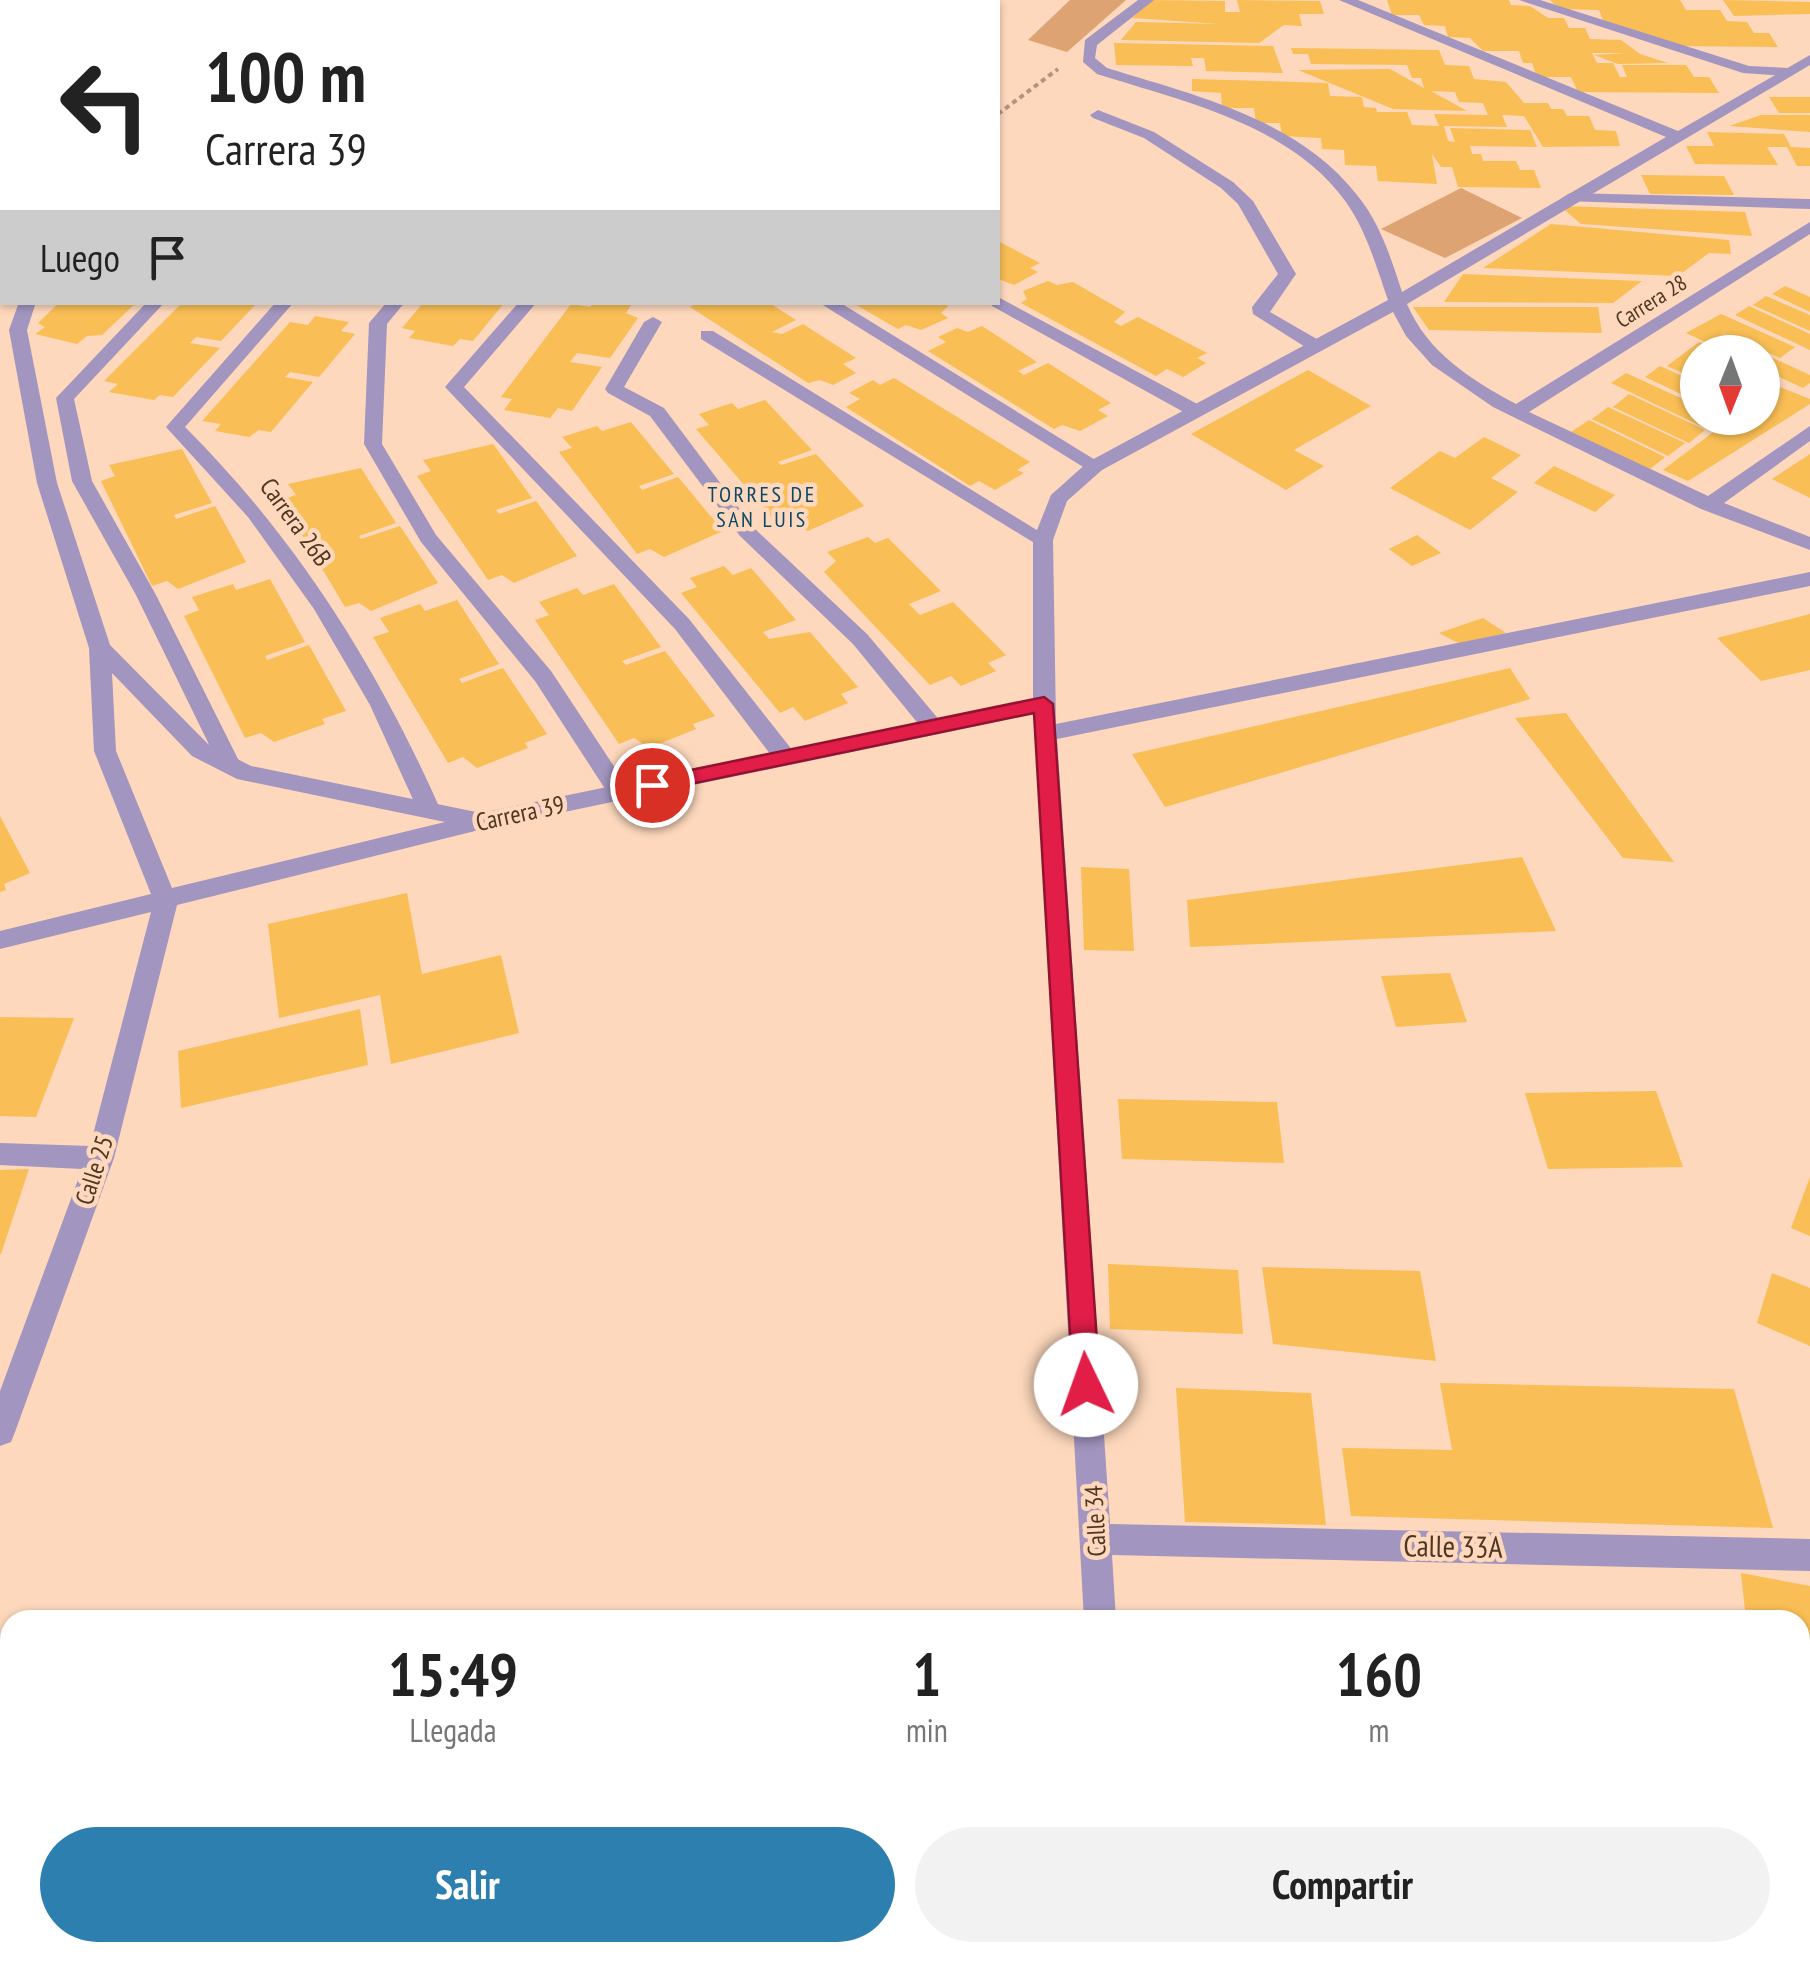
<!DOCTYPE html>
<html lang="es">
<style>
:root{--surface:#fff;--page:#f2f2f2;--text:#222;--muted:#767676;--accent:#2d7faf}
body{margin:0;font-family:"PT Sans Narrow",sans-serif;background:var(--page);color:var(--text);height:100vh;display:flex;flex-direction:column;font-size:38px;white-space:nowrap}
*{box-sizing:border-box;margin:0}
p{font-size:32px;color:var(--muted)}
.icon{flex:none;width:55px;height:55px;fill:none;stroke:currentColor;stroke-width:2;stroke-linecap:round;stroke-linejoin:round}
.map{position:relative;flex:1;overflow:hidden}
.sheet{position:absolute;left:0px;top:1610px;width:1810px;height:352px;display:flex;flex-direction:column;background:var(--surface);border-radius:30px 30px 0 0;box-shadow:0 2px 8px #0004}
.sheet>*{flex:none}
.top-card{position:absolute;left:0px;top:0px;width:1000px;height:305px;box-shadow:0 2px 8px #0004;background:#fff;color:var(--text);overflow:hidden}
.needle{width:65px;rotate:181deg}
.tools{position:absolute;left:1680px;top:335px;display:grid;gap:20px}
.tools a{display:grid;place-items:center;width:100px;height:100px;border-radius:50%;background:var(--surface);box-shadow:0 2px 8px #0004;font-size:50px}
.pin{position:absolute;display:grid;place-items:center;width:85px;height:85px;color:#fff;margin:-42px;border:5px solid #fff;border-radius:50%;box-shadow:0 2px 10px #0007}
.me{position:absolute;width:110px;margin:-55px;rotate:357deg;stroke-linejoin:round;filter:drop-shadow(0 0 8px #0008)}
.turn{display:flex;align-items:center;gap:35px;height:210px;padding:0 40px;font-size:45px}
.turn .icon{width:130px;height:130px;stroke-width:2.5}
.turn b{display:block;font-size:70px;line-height:85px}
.then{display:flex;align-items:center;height:95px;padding:0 40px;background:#0003;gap:20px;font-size:38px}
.eta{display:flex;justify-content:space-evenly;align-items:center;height:170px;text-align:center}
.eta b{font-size:60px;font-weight:600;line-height:70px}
.primary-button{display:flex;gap:20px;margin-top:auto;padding:20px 40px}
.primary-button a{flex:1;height:115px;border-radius:60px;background:var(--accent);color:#fff;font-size:40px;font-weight:600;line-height:115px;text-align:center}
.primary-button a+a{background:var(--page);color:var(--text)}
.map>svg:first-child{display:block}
.green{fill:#dea373}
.building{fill:#f9be55}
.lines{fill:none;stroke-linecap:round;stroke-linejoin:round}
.path{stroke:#b4957c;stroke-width:4;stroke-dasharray:5 4;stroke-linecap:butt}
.service{fill:#a295bf;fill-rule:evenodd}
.pedestrian{fill:#a295bf;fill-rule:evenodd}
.minor{fill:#a295bf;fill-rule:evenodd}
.tertiary{fill:#a295bf;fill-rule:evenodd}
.route{fill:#e11d48;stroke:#92132f;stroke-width:2.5}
.labels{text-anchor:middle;stroke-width:9;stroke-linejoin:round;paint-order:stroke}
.far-street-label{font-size:22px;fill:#4e3622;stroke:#fdd8bc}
.far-neighbourhood-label{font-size:22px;letter-spacing:2.5px;fill:#0a4768;stroke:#fdd8bc}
.street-label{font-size:25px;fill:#4e3622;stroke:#fdd8bc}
.near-street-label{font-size:30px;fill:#4e3622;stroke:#fdd8bc}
</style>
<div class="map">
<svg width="1810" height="1961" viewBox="0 0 1810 1961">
<rect width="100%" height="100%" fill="#fdd8bc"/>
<g class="green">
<path d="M1070 0H1126L1067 52 1028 40Z"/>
<path d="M1461 188 1522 218 1445 258 1381 229Z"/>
</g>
<g class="building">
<path d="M1151 0 1225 1V12H1240L1237 0 1320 1 1324 14H1299L1302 26 1284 25 1259 43 1121 40 1136 22 1220 24 1132 18Z"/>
<path d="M1387 0H1509L1511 5 1530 6 1548 18H1564L1569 28H1585L1590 39 1621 40 1640 54 1668 63 1618 64 1594 55 1627 53H1592L1597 63H1613L1620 77H1627L1622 65H1686L1694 77H1709L1719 93 1578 92 1571 77H1537L1532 63H1523L1519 51H1483L1470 38 1448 37 1445 26 1424 25 1419 15H1392Z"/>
<path d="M1550 0H1680L1686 10H1720L1727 21 1747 22 1754 33H1769L1778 47 1674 46 1603 20 1599 10 1559 9Z"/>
<path d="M1723 0 1810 2V14L1734 16Z"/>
<path d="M1114 43 1273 46 1283 73 1206 71 1204 58H1191L1193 66 1116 65Z"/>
<path d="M1291 48 1439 50 1445 65 1469 66 1474 79 1506 82 1524 103H1548L1551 109H1563L1567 116H1589L1595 130 1616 131 1620 146 1543 147 1524 116 1502 115 1507 127 1444 126 1448 141 1455 142 1450 128 1530 130 1537 147 1470 146 1472 154H1481L1483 161H1516L1520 170H1534L1541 188 1458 187 1452 167H1441L1432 154 1437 184 1378 181 1376 166 1345 165 1344 150 1322 149 1321 138 1282 136 1280 123H1256L1254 108H1222L1221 93 1192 91V79L1328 83 1330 96 1362 97 1364 107 1376 108 1377 112H1407L1412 125 1439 126 1434 114 1488 115 1483 103 1459 102 1455 92 1431 91 1467 111 1393 109 1298 70 1390 69 1424 88 1421 78H1412L1407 65 1311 64 1308 54H1293Z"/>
<path d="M1769 97H1810V113H1779Z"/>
<path d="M1761 115H1810V132L1729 126Z"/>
<path d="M1707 132 1784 134 1791 147 1810 148V166H1797L1787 147H1767L1778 165 1695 164 1686 146H1714Z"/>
<path d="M1641 175 1724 176 1734 195 1650 194Z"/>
<path d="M1560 206 1745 212 1752 236 1581 224Z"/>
<path d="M1551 224 1729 240 1731 254 1709 253 1678 276 1483 268Z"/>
<path d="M998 241 1040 263 1030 268 1038 272 1014 285 998 279Z"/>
<path d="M1463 274 1642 281 1613 303 1444 302Z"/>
<path d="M1048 281 1057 285 1073 282 1125 312 1114 322 1121 326 1138 317 1207 353 1197 358 1206 363 1183 377 1167 369 1156 376 1021 303 1027 299 1023 291Z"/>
<path d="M1785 286 1810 297V312L1772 294Z"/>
<path d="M1766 296 1810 315V331L1753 305Z"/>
<path d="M60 302H137L102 335 87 336 77 344 35 334 45 327 38 323Z"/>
<path d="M183 302H258L221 341 196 337 190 343 220 348 173 397 160 395 154 400 109 392 118 384 104 381Z"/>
<path d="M424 302H505L473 341 460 339 453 346 409 338 415 331 402 328Z"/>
<path d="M594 302 631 305 626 313 638 318 610 358 577 353 570 362 602 367 572 411 558 408 550 418 504 410 512 399 501 397 571 304 590 307Z"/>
<path d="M699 302H768L796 320 772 332 782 334 803 324 856 358 843 364 856 373 833 385 820 380 808 383 690 307Z"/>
<path d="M851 302H941L948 306 941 313 948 318 921 330 906 325 898 329Z"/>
<path d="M1749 306 1810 334V350L1735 315Z"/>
<path d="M1413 307H1598L1602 333 1429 330Z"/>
<path d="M1721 314 1795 347 1780 358 1719 331 1761 352H1727L1686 333Z"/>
<path d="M315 316 349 322 341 331 355 334 319 377 290 372 285 377 313 382 271 432 259 430 249 437 215 431 221 424 202 421 290 322 308 325Z"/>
<path d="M982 326 1037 362 1018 371 1024 375 1048 363 1111 403 1098 410 1108 416 1080 431 1062 425 1054 429 928 351 946 342 938 337 957 328 968 332Z"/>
<path d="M1699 342 1722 352H1698V380L1667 366Z"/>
<path d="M1762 353 1810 375V383L1803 388 1775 375 1762 386Z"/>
<path d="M1660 366 1698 383V402L1645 377Z"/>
<path d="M1308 370 1371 406 1294 450 1324 466 1286 490 1191 434Z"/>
<path d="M1626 373 1698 406V418H1726L1709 430 1611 383Z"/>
<path d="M894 378 1030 462 1017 470 1024 473 995 490 979 481 970 486 846 407 860 399 849 393 873 380 880 385Z"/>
<path d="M1775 385 1810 399V404L1688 481 1663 470 1732 418H1762V394Z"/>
<path d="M1629 394 1705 430 1689 443 1613 407Z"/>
<path d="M765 400 812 450 778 462 781 465 816 454 864 506 808 531 794 523 781 528 696 429 709 425 699 414 732 403 738 409Z"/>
<path d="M1608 407 1685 443 1668 456 1592 419Z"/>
<path d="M1589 420 1665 457 1649 470 1571 432Z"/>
<path d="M631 422 674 474 639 486 642 490 678 477 723 531 664 557 650 549 637 554 559 452 572 448 562 437 597 426 602 431Z"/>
<path d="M1484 437 1521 455 1491 478 1518 492 1470 530 1390 488 1440 451 1455 458Z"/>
<path d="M493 444 532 498 496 510 499 514 536 501 577 556 514 583 502 575 488 580 417 476 431 471 423 460Z"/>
<path d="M182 449 212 503 174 515 176 519 215 506 246 562 178 589 167 581 152 586 101 481 115 476 109 465Z"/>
<path d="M1810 454V498L1772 479Z"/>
<path d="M1554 466 1615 495 1595 512 1534 483Z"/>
<path d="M361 468 396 523 359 536 361 539 400 526 438 583 371 611 359 603 345 607 281 500 296 495 288 484Z"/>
<path d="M1417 535 1441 553 1412 566 1389 549Z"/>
<path d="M868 537 875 543 888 538 941 591 909 604 920 615 953 602 1006 655 988 663 996 671 961 686 951 676 930 685 824 572 836 561 827 552Z"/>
<path d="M724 566 733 575 751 568 796 620 763 632 769 639 810 632 858 687 841 694 848 703 805 721 793 707 780 713 681 593 697 587 690 578Z"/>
<path d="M270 579 305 642 265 656 267 660 309 645 346 711 322 719 325 724 274 742 261 733 245 738 184 616 199 610 192 597 233 584 236 590Z"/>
<path d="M614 584 661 647 622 661 626 665 665 651 715 716 693 724 696 729 649 748 634 738 619 744 535 620 549 615 539 602 577 588 583 595Z"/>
<path d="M457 600 499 664 459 679 462 683 503 668 547 734 525 743 528 748 477 768 463 757 448 763 373 637 389 632 380 618 420 604 425 611Z"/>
<path d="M1810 614V670L1761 681 1717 638Z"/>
<path d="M1483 618 1506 633 1460 644 1439 633Z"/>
<path d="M1510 668 1530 699 1165 807 1132 754Z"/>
<path d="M1566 713 1674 862 1623 858 1515 718Z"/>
<path d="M0 816 30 873 4 884 6 890 0 892Z"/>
<path d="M1522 857 1556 931 1190 947 1187 900Z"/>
<path d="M1081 867 1129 869 1134 951 1084 950Z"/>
<path d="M407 893 422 974 501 955 519 1033 391 1064 380 995 279 1018 268 924Z"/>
<path d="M1450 973 1467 1022 1396 1027 1381 976Z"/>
<path d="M360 1009 368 1065 181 1108 178 1051Z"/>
<path d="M0 1017 74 1018 36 1117 0 1116Z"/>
<path d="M1656 1091 1683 1167 1548 1169 1525 1093Z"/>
<path d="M1118 1099 1277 1102 1284 1163 1122 1159Z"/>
<path d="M29 1169 1 1254H0V1170Z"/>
<path d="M1810 1177V1236L1791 1228Z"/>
<path d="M1108 1264 1238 1270 1243 1334 1110 1329Z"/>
<path d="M1262 1267 1420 1271 1436 1361 1273 1344Z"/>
<path d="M1772 1273 1810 1288V1346L1757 1323Z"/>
<path d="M1440 1383 1734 1389 1773 1528 1351 1516 1342 1448 1452 1450Z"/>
<path d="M1176 1388 1311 1393 1326 1525 1185 1522Z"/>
<path d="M1741 1573 1810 1586V1652L1800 1650V1620H1746Z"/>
<path d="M1800 1728 1810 1731V1961L1766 1954 1800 1952Z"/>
<path d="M0 1930H10L12 1961H0Z"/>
<path d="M72 1952H220L218 1961H70Z"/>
<path d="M341 1952H438L437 1961H339Z"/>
<path d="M447 1952H517L683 1954 682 1961H446Z"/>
<path d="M1180 1952H1335L1337 1961H1181Z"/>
</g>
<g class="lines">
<path class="path" d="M998 114 1058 69"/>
<g class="service">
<path d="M1519 0H1540L1749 66 1788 68 1795 72 1788 76 1743 73Z"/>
<path d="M1098 110 1154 132 1233 182 1253 201 1296 274 1270 312 1322 342V350H1310L1253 314 1252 307 1278 274 1238 204 1221 188 1144 138 1093 118 1090 115Z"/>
<path d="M1570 193 1810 199V209L1564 201 1562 198Z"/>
</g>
<g class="pedestrian">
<path d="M998 297 1203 407 1205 411 1203 415H1189L992 306 990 302H998Z"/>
<path d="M147 302H165L74 399 92 481 156 595 242 767 231 775 220 767 136 595 72 481 56 398Z"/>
<path d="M276 302H294L185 427C297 539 377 666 441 811L437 817H421L370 705 314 609 248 517 166 427Z"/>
<path d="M387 302H405L387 324 382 444 436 535 551 671 627 786 630 792 627 798H611L535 681 421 542 364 444 369 323Z"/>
<path d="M519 302H537L464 387 689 619 793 751 796 757 793 763H777L675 629 445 387Z"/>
<path d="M818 302H839L1105 466 1095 472 1088 470Z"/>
<path d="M653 317 662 322 624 387 664 408 754 528 867 634 941 722 944 727 941 732H925L853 644 740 536 650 416 608 393 605 389 644 322Z"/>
<path d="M701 331H713L1053 540 1050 544H1036L701 339Z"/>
</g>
<g class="minor">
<path d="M1138 0H1154L1097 45 1095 58 1107 68C1194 95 1298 119 1357 195 1380 223 1391 258 1402 292L1666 137 1339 0H1358L1678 131 1810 55V65L1407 304C1427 352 1471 380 1516 404L1810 222V234L1529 412 1708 496 1810 426V441L1724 503 1810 537V550L1701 509 1493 407 1432 365 1406 336 1393 312 1102 470 1067 501 1053 540 1056 724 1810 572V586L1057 739 1110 1524 1810 1539V1571L1112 1555 1116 1620H1084L1034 714 483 829 177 905 114 1158 15 1432 11 1442 0 1446V1391L82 1169 0 1165V1143L90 1146 151 912 0 949V931L151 894 94 751 89 648 37 483 9 330 19 302H36L27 330 57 483 110 645 208 744 251 766 481 813 1033 699V540L1051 495 1088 462 1388 300C1376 266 1367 232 1346 202 1290 124 1182 101 1097 74L1083 62 1085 40ZM112 673 192 756 237 779 445 822 172 888 116 751Z"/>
<path d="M1099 1952H1135L1136 1961H1100Z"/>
</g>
<path class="tertiary" d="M2 163V173L0 174V164Z"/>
</g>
<path class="route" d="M1044 697 1053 704 1100 1385 1096 1394 1086 1398 1077 1394 1073 1385 1034 713 652 792 642 785 652 778Z"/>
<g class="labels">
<g class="far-street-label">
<text transform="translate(1651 301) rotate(-32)" y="8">Carrera 28</text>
</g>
<g class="far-neighbourhood-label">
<text x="762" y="502">TORRES DE<tspan x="762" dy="25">SAN LUIS</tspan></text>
</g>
<g class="street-label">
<text transform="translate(296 522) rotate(54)" y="9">Carrera 26B</text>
<text transform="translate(520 813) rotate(-12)" y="9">Carrera 39</text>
<text transform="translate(94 1170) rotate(-72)" y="9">Calle 25</text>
<text transform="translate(1095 1521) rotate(-93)" y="9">Calle 34</text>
</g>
<g class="near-street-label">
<text transform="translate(1453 1547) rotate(1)" y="10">Calle 33A</text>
</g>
</g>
</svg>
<div class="tools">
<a><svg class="needle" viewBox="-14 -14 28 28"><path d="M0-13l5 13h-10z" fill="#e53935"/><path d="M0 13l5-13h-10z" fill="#767676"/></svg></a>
</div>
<div class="pin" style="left:652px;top:785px;background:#d93025"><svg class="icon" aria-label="arrive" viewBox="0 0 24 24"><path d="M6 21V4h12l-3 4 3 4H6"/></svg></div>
<svg class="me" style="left:1086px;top:1385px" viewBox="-20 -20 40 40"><circle r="19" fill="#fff"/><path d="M0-13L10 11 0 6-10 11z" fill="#e11d48"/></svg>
<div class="top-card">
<div class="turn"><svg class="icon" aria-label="left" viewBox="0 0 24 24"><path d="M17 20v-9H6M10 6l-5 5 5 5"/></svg><div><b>100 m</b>Carrera 39</div></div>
<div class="then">Luego<svg class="icon" aria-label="arrive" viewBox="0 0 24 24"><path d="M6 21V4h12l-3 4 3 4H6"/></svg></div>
</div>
<section class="sheet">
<div class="eta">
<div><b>15:49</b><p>Llegada</p></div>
<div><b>1</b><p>min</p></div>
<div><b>160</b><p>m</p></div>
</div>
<div class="primary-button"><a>Salir</a><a>Compartir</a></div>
</section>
</div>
